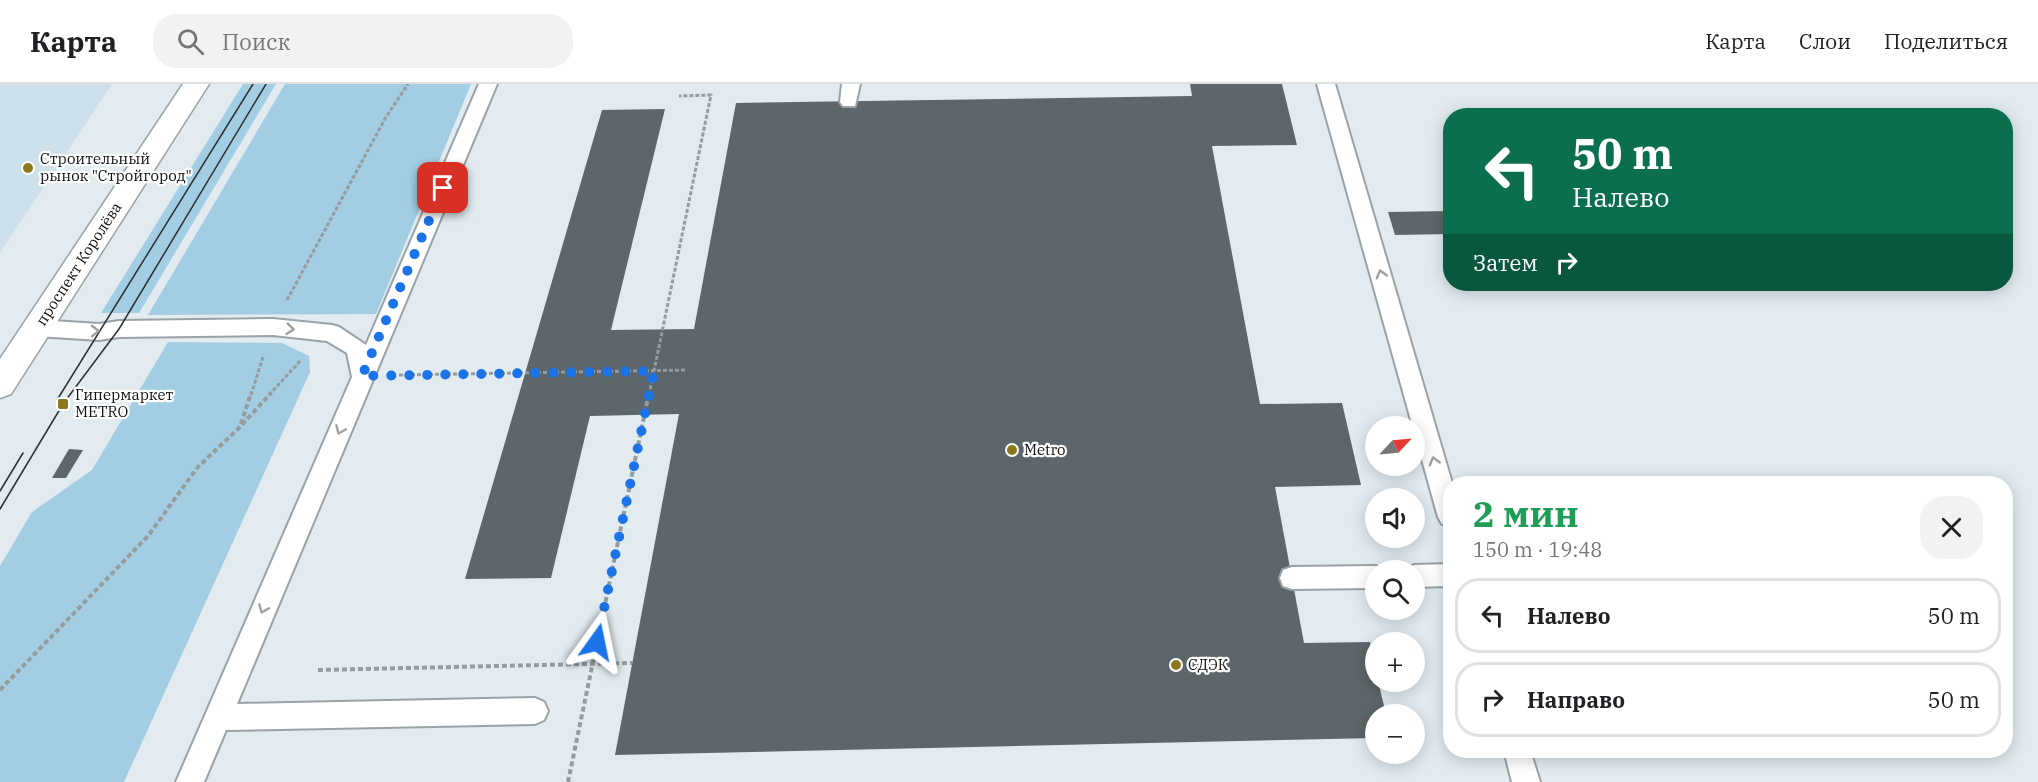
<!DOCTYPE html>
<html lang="ru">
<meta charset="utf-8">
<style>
:root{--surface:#fff;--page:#f2f2f2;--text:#202124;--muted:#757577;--line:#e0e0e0}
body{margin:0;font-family:"IBM Plex Serif",serif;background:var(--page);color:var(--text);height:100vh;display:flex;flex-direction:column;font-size:22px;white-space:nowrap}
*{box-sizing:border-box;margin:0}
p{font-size:20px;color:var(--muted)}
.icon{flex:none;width:33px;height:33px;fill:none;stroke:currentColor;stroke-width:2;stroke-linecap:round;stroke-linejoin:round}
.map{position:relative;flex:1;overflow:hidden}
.details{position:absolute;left:1443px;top:392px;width:570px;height:282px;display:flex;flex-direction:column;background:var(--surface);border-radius:24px;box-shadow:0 3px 15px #0003}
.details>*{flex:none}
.hud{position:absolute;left:1443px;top:24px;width:570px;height:183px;border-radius:24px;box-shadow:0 3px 15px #0003;background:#0b6e4f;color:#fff;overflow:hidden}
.needle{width:39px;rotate:64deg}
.fabs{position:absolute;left:1365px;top:332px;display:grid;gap:12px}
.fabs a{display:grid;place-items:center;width:60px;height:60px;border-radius:50%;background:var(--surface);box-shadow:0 3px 15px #0003;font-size:30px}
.pin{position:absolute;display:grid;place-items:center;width:51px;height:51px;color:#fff;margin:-26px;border-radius:12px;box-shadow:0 3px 9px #0006}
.me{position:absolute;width:66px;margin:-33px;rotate:12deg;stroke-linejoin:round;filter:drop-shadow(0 0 4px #0008)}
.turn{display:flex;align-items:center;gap:21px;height:126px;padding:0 30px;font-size:27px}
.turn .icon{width:78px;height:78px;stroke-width:2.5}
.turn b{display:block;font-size:42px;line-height:51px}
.then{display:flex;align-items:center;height:57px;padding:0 30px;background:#0003;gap:12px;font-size:22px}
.round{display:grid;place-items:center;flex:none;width:63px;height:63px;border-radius:24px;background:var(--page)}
.headline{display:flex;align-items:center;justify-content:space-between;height:102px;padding:0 30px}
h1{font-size:36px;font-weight:700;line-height:45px;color:#1e9e55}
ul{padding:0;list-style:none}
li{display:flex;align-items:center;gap:18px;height:75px;margin:0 12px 9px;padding:0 18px;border:3px solid var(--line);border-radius:24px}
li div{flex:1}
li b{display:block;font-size:22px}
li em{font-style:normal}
header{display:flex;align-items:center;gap:36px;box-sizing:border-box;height:84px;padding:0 30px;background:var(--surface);border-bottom:2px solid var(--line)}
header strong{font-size:28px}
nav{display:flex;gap:33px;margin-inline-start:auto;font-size:21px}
.search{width:420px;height:54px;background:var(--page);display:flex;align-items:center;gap:15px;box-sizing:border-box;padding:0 21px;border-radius:24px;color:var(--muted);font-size:22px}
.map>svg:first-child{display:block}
.built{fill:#cee0e9}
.green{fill:#a2cde2}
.building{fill:#5d666a}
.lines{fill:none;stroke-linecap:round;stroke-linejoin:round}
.lane-casing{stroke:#99a2a7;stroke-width:4}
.secondary-casing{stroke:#99a2a7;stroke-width:3}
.path-far1{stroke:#959ca0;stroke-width:3;stroke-dasharray:4 2;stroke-linecap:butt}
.path{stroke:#959ca0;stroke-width:4;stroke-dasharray:5 3;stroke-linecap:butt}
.lane{fill:#fff;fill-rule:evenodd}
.secondary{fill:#fff;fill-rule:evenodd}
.tram{stroke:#2b2f31;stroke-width:1.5}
.oneway{stroke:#9fa0a1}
.route{stroke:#1a73e8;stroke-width:10;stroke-dasharray:0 18}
.poi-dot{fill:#89781c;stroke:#fff;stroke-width:2}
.labels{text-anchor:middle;stroke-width:4.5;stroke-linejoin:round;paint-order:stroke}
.poi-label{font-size:15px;fill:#0e1113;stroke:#fff;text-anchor:start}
.street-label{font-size:15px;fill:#0e1113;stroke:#fff}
</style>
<header>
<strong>Карта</strong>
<div class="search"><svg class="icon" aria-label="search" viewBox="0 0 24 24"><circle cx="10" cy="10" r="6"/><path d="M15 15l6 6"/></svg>Поиск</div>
<nav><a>Карта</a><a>Слои</a><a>Поделиться</a></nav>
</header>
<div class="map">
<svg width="2038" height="698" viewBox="0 0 2038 698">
<rect width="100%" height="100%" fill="#e1ebf0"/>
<path class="built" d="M0 0H112L0 169Z"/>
<g class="green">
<path d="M243 0H276L139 229H101Z"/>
<path d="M285 0H471L376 230 148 231Z"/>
<path d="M168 258 282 259 309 272 310 288 124 698H0V482L32 428 92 386Z"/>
</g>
<g class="building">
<path d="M1190 0H1282L1297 61 1212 62 1260 320 1342 319 1361 401 1275 403 1304 559 1370 558 1376 584V597H1378L1386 630H1376V654L615 671 679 330 590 332 551 494 465 495 602 26 665 25 611 246 694 245 736 19 1192 12Z"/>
<path d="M1450 127V150L1395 151 1388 128Z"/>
<path d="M69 365 83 366 66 394H52Z"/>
</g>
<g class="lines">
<g class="lane-casing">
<g id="lane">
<path d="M479 0H497L237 620 535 614 544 618 548 627 544 636 535 640 226 646 204 698H176L352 293 347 269 327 257 273 251 119 253 99 256 37 252 30 250 26 244 30 238 37 236 99 240 119 237 273 235 332 241 339 243 366 261Z"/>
<path d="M842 0H860L855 22H843L840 18Z"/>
<path d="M1317 0H1335L1452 399 1450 443 1442 440 1438 433Z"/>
<path d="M1450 480V502L1414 503V486H1405L1414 481Z"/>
<path d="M1376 482 1385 486H1376V504L1292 505 1283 502 1280 494 1283 486 1292 483Z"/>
<path d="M1504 666H1530L1540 698H1512Z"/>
</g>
</g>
<g class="secondary-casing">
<path id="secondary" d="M183 0H209L11 310 0 314V275Z"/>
</g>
<g class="path-far1">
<path d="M287 216 386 33 408 0"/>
<path d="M399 291 687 286"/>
<path d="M251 311 263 273"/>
<path d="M269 311 300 277"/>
<path d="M649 311 711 11 679 12"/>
</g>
<g class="path">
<path d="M241 340 251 309"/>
<path d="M318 586 632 579"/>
<path d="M0 606 148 452 197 384 240 343 271 309"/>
<path d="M568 698 649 309"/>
</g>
<use href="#lane" class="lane"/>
<use href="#secondary" class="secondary"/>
<g class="tram">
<path d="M57 316 253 0"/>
<path d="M0 407 23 369"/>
<path d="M0 425 63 320 119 245 266 0"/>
</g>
</g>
<defs><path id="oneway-chevron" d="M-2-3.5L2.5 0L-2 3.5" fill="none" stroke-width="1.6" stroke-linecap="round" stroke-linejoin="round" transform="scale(1.5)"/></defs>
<g class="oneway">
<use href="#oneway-chevron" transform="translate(1381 190) rotate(-106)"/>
<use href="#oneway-chevron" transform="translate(290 245) rotate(6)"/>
<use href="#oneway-chevron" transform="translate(95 247) rotate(-1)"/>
<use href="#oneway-chevron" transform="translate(340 346) rotate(113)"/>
<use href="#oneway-chevron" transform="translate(1434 377) rotate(-106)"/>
<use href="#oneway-chevron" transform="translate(263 525) rotate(113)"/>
</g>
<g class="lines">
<path class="route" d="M443 104 362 292 654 287 597 558"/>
</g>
<g class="poi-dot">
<circle cx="28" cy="84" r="6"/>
<rect x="57" y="314" width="12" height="12" rx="3"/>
<circle cx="1012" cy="366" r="6"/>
<circle cx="1176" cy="581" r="6"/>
</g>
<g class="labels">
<g class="poi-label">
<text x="40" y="80">Строительный<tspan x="40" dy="17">рынок "Стройгород"</tspan></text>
<text x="75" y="316">Гипермаркет<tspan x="75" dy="17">METRO</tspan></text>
<text x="1024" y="371">Metro</text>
<text x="1188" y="586">СДЭК</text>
</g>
<g class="street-label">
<text transform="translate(79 180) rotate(-57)" y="5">проспект Королёва</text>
</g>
</g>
</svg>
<div class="fabs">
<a><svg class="needle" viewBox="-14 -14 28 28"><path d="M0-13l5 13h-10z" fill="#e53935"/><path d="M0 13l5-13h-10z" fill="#757577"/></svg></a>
<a><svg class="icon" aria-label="sound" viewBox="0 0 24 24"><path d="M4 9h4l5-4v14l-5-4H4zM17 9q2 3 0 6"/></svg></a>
<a><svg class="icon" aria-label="search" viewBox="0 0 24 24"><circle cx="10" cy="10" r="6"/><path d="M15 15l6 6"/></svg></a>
<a>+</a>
<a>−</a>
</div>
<div class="pin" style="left:443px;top:104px;background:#d93025"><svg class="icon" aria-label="arrive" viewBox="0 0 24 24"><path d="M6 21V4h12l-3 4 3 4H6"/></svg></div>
<svg class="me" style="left:597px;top:558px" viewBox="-20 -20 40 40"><path d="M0-17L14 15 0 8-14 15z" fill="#1a73e8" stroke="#fff" stroke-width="4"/></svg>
<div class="hud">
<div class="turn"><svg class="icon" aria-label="left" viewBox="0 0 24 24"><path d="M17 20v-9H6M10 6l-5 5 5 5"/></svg><div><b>50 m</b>Налево</div></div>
<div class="then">Затем<svg class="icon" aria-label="right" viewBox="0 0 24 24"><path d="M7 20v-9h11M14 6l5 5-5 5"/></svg></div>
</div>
<section class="details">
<div class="headline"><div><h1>2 мин</h1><p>150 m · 19:48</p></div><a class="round"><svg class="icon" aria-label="close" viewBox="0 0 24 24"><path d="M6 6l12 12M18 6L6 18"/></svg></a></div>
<ul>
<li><svg class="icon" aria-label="left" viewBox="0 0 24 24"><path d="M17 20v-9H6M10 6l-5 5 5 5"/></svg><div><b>Налево</b></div><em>50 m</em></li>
<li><svg class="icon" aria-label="right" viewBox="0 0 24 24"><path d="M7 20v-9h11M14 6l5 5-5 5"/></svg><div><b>Направо</b></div><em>50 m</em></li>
</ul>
</section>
</div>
